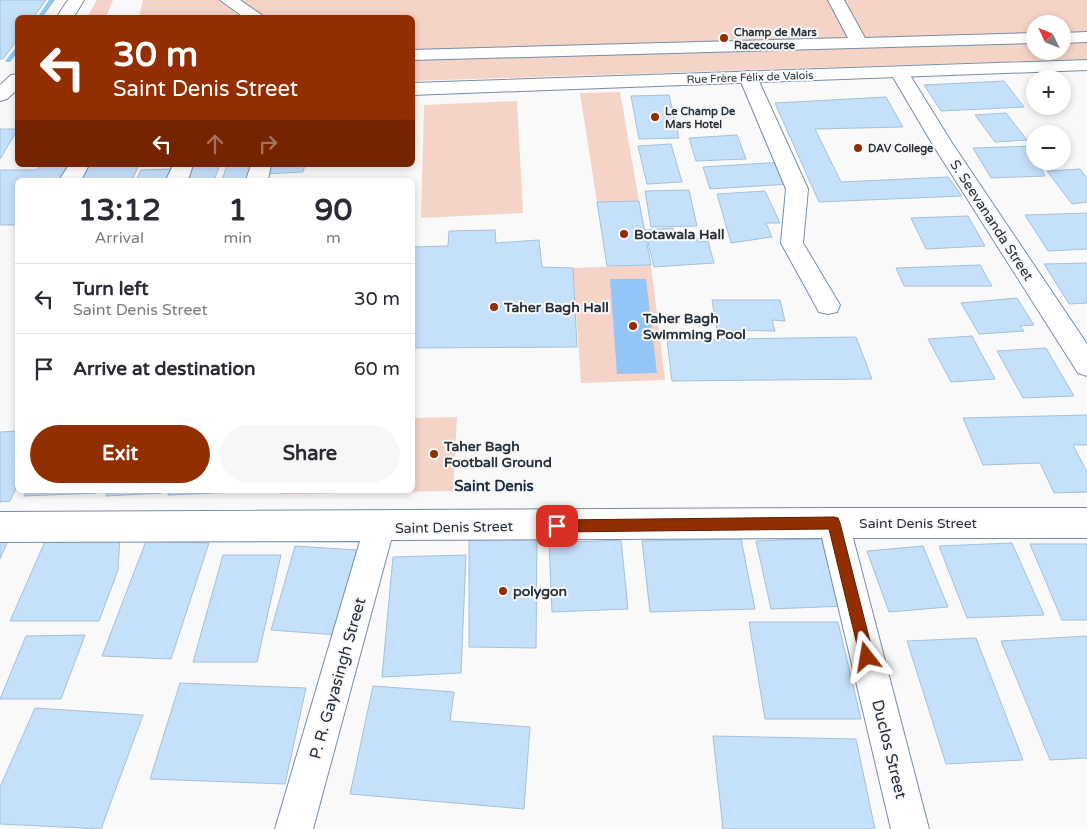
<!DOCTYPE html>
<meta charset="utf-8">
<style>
:root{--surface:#fff;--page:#f7f7f7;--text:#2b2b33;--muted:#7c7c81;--line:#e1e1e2;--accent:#932e00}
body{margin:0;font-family:"Varela Round",sans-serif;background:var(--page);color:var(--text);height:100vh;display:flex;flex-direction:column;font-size:19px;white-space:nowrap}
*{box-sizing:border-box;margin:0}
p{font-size:16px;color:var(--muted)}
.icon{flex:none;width:28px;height:28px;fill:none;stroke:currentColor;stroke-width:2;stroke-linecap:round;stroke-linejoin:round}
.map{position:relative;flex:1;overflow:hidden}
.side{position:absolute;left:15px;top:178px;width:400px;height:315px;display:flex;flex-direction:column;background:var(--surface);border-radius:8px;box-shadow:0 2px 8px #0003}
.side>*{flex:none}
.banner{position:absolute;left:15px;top:15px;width:400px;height:152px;border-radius:8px;box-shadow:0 2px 8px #0003;background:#932e00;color:#fff;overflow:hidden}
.needle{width:32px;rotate:313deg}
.controls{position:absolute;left:1026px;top:15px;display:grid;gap:10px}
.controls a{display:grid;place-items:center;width:45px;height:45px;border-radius:50%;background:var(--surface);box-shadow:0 2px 8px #0003;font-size:25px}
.pin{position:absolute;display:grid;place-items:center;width:42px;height:42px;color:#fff;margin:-21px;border-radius:10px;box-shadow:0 2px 8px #0006}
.me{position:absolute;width:55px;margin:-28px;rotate:346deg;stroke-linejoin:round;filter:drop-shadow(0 0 4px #0008)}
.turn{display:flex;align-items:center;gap:18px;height:105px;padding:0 15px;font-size:22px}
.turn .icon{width:65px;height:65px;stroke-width:2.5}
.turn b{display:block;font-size:35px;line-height:42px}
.lanes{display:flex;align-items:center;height:48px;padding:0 15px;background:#0003;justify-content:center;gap:25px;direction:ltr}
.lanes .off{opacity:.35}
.eta{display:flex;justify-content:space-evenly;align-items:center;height:85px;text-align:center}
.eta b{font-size:30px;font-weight:700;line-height:35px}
.button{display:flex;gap:10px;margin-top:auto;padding:10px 15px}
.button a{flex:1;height:58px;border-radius:30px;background:var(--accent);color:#fff;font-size:20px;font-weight:700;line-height:58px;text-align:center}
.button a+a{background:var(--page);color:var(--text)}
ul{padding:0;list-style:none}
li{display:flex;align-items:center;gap:15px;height:70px;padding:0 15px;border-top:1px solid var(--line)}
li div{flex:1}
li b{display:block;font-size:19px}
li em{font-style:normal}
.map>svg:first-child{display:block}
.green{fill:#f5d3c7;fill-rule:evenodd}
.water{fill:#93c6f7}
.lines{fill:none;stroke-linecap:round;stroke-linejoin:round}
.stream{fill:#93c6f7;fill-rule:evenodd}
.building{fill:#c5e0fb;stroke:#a5c0da}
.minor-casing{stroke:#748ea7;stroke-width:2}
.major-casing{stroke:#748ea7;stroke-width:2}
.minor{fill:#fff;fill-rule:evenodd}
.major{fill:#fff;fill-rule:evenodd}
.route{fill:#932e00;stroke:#601e00}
.poi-dot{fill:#932e00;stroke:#f9f9f9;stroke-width:2}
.labels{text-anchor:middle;stroke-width:4;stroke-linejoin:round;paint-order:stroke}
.far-poi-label{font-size:11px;font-weight:bold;fill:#26303b;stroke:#f9f9f9;text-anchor:start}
.far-street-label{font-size:11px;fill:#26303b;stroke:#f9f9f9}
.street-label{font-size:14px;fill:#26303b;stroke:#f9f9f9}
.poi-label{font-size:14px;font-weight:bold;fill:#26303b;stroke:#f9f9f9;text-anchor:start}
.neighbourhood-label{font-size:15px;font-weight:bold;fill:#182e42;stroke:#f9f9f9}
.near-street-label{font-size:16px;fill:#26303b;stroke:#f9f9f9}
</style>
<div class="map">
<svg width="1087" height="829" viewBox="0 0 1087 829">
<rect width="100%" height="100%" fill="#f9f9f9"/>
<g class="green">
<path d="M97 0H113L106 17H87Z"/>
<path d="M143 0H1087V59L413 81 412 18H139ZM1035 24H1062V51H1035Z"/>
<path d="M620 92 639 201 597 202 580 93Z"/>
<path d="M517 101 523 213 421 218 424 105Z"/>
<path d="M651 265 665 380 581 383 573 268Z"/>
<path d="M457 417 453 491 280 494 281 490H412L413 418Z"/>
</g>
<path class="water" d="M610 279H646L657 373 617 374Z"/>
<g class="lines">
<g class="stream">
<path d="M49 0H55L42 18H37Z"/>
<path d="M18 45V52L10 62H6L5 61Z"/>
</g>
</g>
<g class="building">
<path d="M0 0H46L33 18H18V39L3 59H0Z"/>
<path d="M1004 81 1024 107 941 111 924 85Z"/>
<path d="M669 95 679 138 639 139 631 96Z"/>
<path d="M886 97 903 127 815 129 841 182 948 177 962 196 819 202 775 103Z"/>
<path d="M1006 113 1027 140 995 142 975 115Z"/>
<path d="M0 129H18L0 159Z"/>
<path d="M737 135 746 159 696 161 689 138Z"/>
<path d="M671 144 682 182 647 184 638 146Z"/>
<path d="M1035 146V161H1048L1038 162 1045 176 991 178 973 148Z"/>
<path d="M784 162 791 184 710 189 703 167Z"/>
<path d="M40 165H72L62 180H18V225H0V170H37Z"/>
<path d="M86 165H139L132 180H78Z"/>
<path d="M189 165H220L214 180H183Z"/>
<path d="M227 165H254L249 180H222Z"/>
<path d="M267 165H305L303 172 264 174Z"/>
<path d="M174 169 169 180H136L141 170Z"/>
<path d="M1080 169 1087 178V202L1072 204 1047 171Z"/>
<path d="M689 190 697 226 651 227 645 191Z"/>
<path d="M765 191 780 223H766L772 237 731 243 717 194Z"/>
<path d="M639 201 651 265 607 266 597 202Z"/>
<path d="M1087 213V249L1048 251 1025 215Z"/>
<path d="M968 216 985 246 926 249 911 218Z"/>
<path d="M673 228 674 233 694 231 698 242 708 241 714 263 654 267 645 230Z"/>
<path d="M495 230 496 243 539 240 542 267 573 268 577 347 412 348V247L448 246 449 231Z"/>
<path d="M1087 263V303L1069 304 1044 264Z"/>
<path d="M980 265 992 286H904L896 268Z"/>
<path d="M1017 298 1034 325 1020 326 1024 331 979 334 961 303Z"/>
<path d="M712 300H780L785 321 772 320 775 331 717 330Z"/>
<path d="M972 336 995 379 951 382 928 339Z"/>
<path d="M856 337 872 379 672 381 667 340Z"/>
<path d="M1046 348 1074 396 1023 398 997 351Z"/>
<path d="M1087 415V445H1073L1087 472V492L1054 493 1040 463 983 465 963 418Z"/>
<path d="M18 431V484L10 501 0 502V432Z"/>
<path d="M27 490H98L97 493 24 496Z"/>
<path d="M108 490H163L162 493 106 496Z"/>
<path d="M169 490H236V492L168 495Z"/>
<path d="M537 533 536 648 469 647V534Z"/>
<path d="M120 536 118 570 99 621H10L47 537Z"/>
<path d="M827 538 846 606 771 609 756 541Z"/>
<path d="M741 539 755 609 650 612 642 541Z"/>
<path d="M621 540 628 609 552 612 549 543Z"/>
<path d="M0 541H8L0 559Z"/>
<path d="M146 541 209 543 171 659 102 656Z"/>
<path d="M1012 543 1044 615 967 618 939 546Z"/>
<path d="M1030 544H1087V620H1062Z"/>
<path d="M295 546 357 550 338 635 271 630Z"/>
<path d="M923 546 948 607 889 612 867 551Z"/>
<path d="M223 555H281L257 662H193Z"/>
<path d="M466 555 461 673 382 677 393 557Z"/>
<path d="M749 622H838L861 719H765Z"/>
<path d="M85 635 61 699H0L26 636Z"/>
<path d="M1087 636V758L1050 760 1001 641Z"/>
<path d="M976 638 1023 760 946 764 907 641Z"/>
<path d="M180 683 306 688 285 784 150 779Z"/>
<path d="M373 686 454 692 450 721 530 727 524 809 350 794Z"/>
<path d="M35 708 143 715 101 829 0 824V787Z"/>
<path d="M713 736 856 739 875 829H723Z"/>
</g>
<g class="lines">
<g class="minor-casing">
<g id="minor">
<path d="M220 0H240L266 18H245Z"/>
<path d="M828 0H844L865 38 1035 33V43L412 60V50L848 38Z"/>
<path d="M1087 32V42L1062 43V33Z"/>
<path d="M899 67 905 68 908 72 952 143 1087 344V376L1078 373 933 145 890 72 893 68Z"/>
<path d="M748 71 755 73 757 77 808 189 803 243 840 305 837 312 828 314 819 312 781 243 786 189 739 77 741 73Z"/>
<path d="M18 74V89L7 99 0 101V85L11 75Z"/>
<path d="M69 165H89L81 180H59Z"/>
<path d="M173 165H193L188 180H166Z"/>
<path d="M251 165H271L268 180H246Z"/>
<path d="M834 508H1087V538H853L929 829H891L822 538 391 540 313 829H275L360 541 0 542V512Z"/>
</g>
</g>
<g class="major-casing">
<g id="major">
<path d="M68 0H84L73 18H56Z"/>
<path d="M1087 60V70L412 95V83Z"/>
</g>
</g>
<use href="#minor" class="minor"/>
<use href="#major" class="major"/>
</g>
<path class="route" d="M834 517 838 518 840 523 874 657 872 662 867 664 862 662 860 657 829 529 557 532 553 530 551 526 553 521 557 520Z"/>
<g class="poi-dot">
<circle cx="724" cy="38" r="5"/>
<circle cx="655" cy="117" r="5"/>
<circle cx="858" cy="148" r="5"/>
<circle cx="624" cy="234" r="5"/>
<circle cx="494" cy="307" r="5"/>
<circle cx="633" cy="326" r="5"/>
<circle cx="434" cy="454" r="5"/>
<circle cx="503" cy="591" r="5"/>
</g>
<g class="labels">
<g class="far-poi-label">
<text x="734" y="36">Champ de Mars<tspan x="734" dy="13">Racecourse</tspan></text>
<text x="665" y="115">Le Champ De<tspan x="665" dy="13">Mars Hotel</tspan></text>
<text x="868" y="152">DAV College</text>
</g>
<g class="far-street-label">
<text transform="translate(750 77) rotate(-2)" y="4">Rue Frère Félix de Valois</text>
</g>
<g class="street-label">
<text transform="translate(992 220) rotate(57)" y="5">S. Seevananda Street</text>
<text x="918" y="528">Saint Denis Street</text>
<text transform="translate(454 527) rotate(-1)" y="5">Saint Denis Street</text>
</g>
<g class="poi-label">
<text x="634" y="239">Botawala Hall</text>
<text x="504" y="312">Taher Bagh Hall</text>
<text x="643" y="323">Taher Bagh<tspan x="643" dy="16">Swimming Pool</tspan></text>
<text x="444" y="451">Taher Bagh<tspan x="444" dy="16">Football Ground</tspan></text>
<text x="513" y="596">polygon</text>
</g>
<g class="neighbourhood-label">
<text x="494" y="491">Saint Denis</text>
</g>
<g class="near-street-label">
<text transform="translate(337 678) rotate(-74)" y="6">P. R. Gayasingh Street</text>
<text transform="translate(890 749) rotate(76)" y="6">Duclos Street</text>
</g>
</g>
</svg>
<div class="controls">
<a><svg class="needle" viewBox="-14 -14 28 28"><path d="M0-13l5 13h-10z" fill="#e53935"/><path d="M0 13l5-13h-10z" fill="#7c7c81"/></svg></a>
<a>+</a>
<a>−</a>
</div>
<div class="pin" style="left:557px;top:526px;background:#d93025"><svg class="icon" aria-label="arrive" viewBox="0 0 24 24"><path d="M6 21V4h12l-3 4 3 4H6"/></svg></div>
<svg class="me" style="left:867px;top:657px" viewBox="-20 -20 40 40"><path d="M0-17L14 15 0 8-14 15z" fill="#932e00" stroke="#fff" stroke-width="4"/></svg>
<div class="banner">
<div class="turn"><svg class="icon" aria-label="left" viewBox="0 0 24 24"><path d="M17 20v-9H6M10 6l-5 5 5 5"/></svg><div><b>30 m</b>Saint Denis Street</div></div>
<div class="lanes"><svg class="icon" aria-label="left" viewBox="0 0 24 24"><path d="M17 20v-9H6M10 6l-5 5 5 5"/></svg><svg class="icon off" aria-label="ahead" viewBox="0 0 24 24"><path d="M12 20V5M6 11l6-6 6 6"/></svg><svg class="icon off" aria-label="right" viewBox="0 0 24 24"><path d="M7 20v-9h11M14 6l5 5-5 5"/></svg></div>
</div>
<section class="side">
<div class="eta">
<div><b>13:12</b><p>Arrival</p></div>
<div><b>1</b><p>min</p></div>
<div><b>90</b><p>m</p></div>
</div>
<ul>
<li><svg class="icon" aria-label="left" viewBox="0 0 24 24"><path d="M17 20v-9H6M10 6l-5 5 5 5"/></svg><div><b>Turn left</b><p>Saint Denis Street</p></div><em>30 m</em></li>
<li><svg class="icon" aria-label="arrive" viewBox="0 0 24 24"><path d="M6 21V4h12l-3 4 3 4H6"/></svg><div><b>Arrive at destination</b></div><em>60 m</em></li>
</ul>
<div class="button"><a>Exit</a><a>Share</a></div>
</section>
</div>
